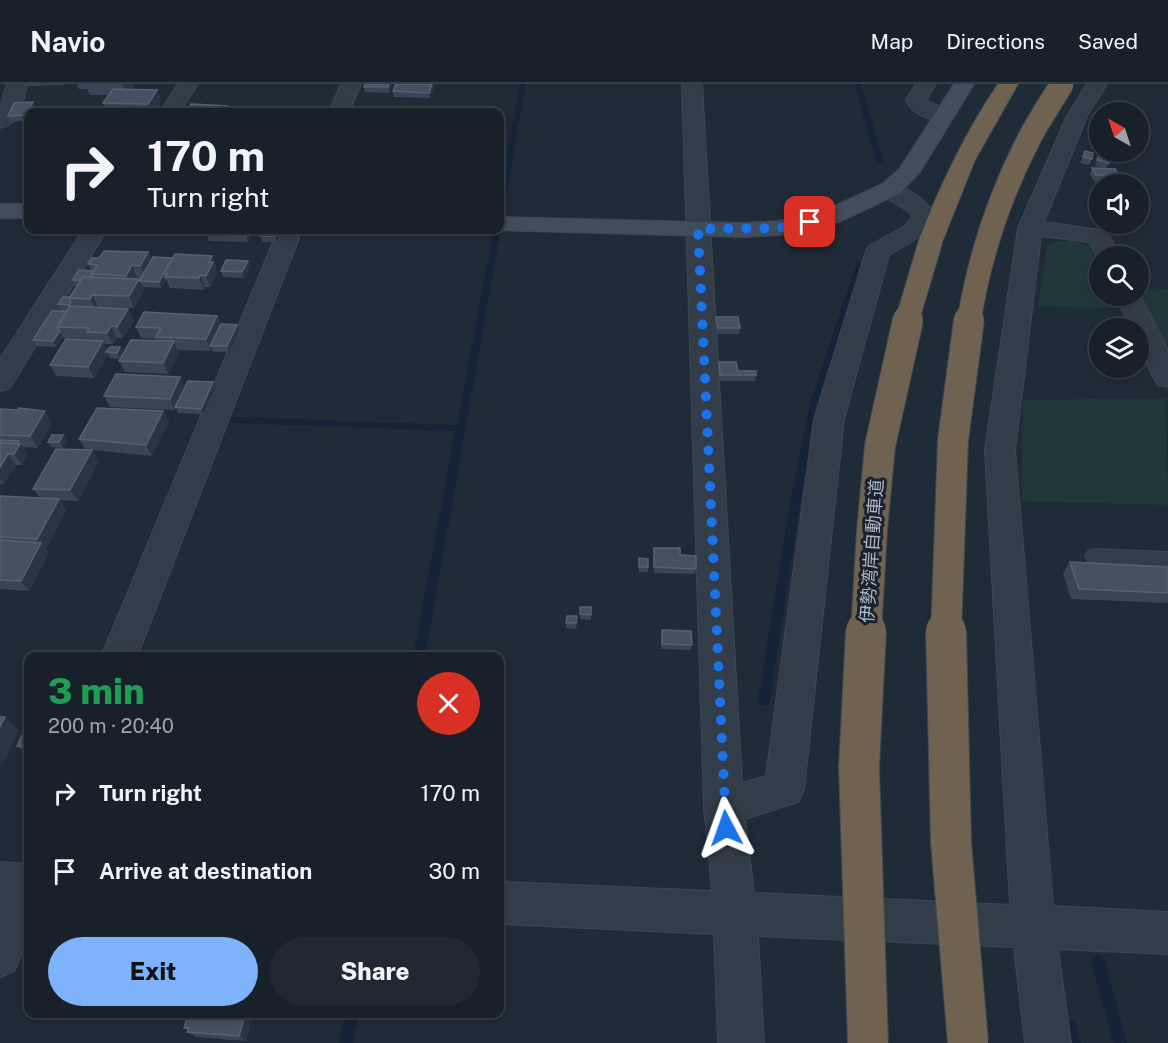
<!DOCTYPE html>
<meta charset="utf-8">
<style>
:root{--surface:#18202a;--page:#212832;--text:#f1f3f6;--muted:#9fa3a8;--line:#363e47;--accent:#7eb2fa}
body{margin:0;font-family:"Public Sans","Noto Sans JP",sans-serif;background:var(--page);color:var(--text);height:100vh;display:flex;flex-direction:column;font-size:22px;white-space:nowrap}
*{box-sizing:border-box;margin:0}
p{font-size:20px;color:var(--muted)}
.icon{flex:none;width:33px;height:33px;fill:none;stroke:currentColor;stroke-width:2;stroke-linecap:round;stroke-linejoin:round}
.map{position:relative;flex:1;overflow:hidden}
.side{position:absolute;left:24px;top:568px;width:480px;height:366px;display:flex;flex-direction:column;background:var(--surface);border-radius:12px;box-shadow:0 3px 9px #0003,0 0 0 2px var(--line)}
.side>*{flex:none}
.banner{position:absolute;left:24px;top:24px;width:480px;height:126px;border-radius:12px;box-shadow:0 3px 9px #0003,0 0 0 2px var(--line);background:#18202a;color:var(--text);overflow:hidden}
.needle{width:39px;rotate:321deg}
.tools{position:absolute;left:1089px;top:18px;display:grid;gap:12px}
.tools a{display:grid;place-items:center;width:60px;height:60px;border-radius:50%;background:var(--surface);box-shadow:0 3px 9px #0003,0 0 0 2px var(--line);font-size:30px}
.pin{position:absolute;display:grid;place-items:center;width:51px;height:51px;color:#fff;margin:-26px;border-radius:12px;box-shadow:0 3px 9px #0006}
.me{position:absolute;width:66px;margin:-33px;rotate:356deg;stroke-linejoin:round;filter:drop-shadow(0 0 4px #0008)}
.turn{display:flex;align-items:center;gap:21px;height:126px;padding:0 24px;font-size:27px}
.turn .icon{width:78px;height:78px;stroke-width:2.5}
.turn b{display:block;font-size:42px;line-height:51px}
.round{display:grid;place-items:center;flex:none;width:63px;height:63px;border-radius:32px;background:var(--page)}
.summary{display:flex;align-items:center;justify-content:space-between;height:102px;padding:0 24px}
h1{font-size:36px;font-weight:800;line-height:45px;color:#1e9e55}
.button{display:flex;gap:12px;margin-top:auto;padding:12px 24px}
.button a{flex:1;height:69px;border-radius:36px;background:var(--accent);color:#111;font-size:24px;font-weight:800;line-height:69px;text-align:center}
.button a+a{background:var(--page);color:var(--text)}
ul{padding:0;list-style:none}
li{display:flex;align-items:center;gap:18px;height:78px;padding:0 24px}
li div{flex:1}
li b{display:block;font-size:22px}
li em{font-style:normal}
header{display:flex;align-items:center;gap:36px;box-sizing:border-box;height:84px;padding:0 30px;background:var(--surface);border-bottom:2px solid var(--line)}
header strong{font-size:28px}
nav{display:flex;gap:33px;margin-inline-start:auto;font-size:21px}
.map>svg:first-child{display:block}
.green{fill:#223739}
.lines{fill:none;stroke-linecap:round;stroke-linejoin:round}
.stream{fill:#142336;fill-rule:evenodd}
.lane-casing{stroke:#3d4652;stroke-width:2}
.street-casing{stroke:#3d4652;stroke-width:2}
.secondary-casing{stroke:#3d4652;stroke-width:2}
.highway-casing{stroke:#3e4853;stroke-width:2}
.lane{fill:#333d49;fill-rule:evenodd}
.street{fill:#333d49;fill-rule:evenodd}
.secondary{fill:#414c5c;fill-rule:evenodd}
.highway{fill:#6f6250;fill-rule:evenodd}
.highway-bridge-far2-casing{stroke:#3e4853;stroke-width:25;stroke-linecap:butt}
.highway-bridge-far1-casing{stroke:#3e4853;stroke-width:32;stroke-linecap:butt}
.highway-bridge-casing{stroke:#3e4853;stroke-width:42;stroke-linecap:butt}
.highway-bridge-far2{stroke:#6f6250;stroke-width:23}
.highway-bridge-far1{stroke:#6f6250;stroke-width:30}
.highway-bridge{stroke:#6f6250;stroke-width:40}
.wall{fill:#384555}
.shaded-wall{fill:#293545}
.building{fill:#455161;stroke:#556171;stroke-width:1.5}
.route{stroke:#1a73e8;stroke-width:10;stroke-dasharray:0 18}
.labels{text-anchor:middle;stroke-width:6;stroke-linejoin:round;paint-order:stroke}
.street-label{font-size:18px;fill:#aeb8c5;stroke:#19222d}
</style>
<header>
<strong>Navio</strong>
<nav><a>Map</a><a>Directions</a><a>Saved</a></nav>
</header>
<div class="map">
<svg width="1168" height="959" viewBox="0 0 1168 959">
<rect width="100%" height="100%" fill="#202b38"/>
<g class="green">
<path d="M1059 157 1078 158 1093 164 1099 177 1100 212H1116L1122 224 1038 223 1047 163Z"/>
<path d="M1139 204 1168 205V260H1161L1137 212Z"/>
<path d="M1166 314 1168 421 1022 417 1023 316Z"/>
</g>
<g class="lines">
<g class="stream">
<path d="M520 0H526L504 124 500 126V107Z"/>
<path d="M855 0H861L884 79 882 80 876 79Z"/>
<path d="M493 148 500 150 425 573H413L455 347 232 339 227 336 232 333 457 341Z"/>
<path d="M857 177H860L864 179 820 319 800 420 770 617 768 621 764 622 760 621 758 617 790 420 810 319Z"/>
<path d="M1098 870 1103 872 1105 877 1127 959H1113L1091 877 1093 872Z"/>
<path d="M345 930H359L353 959H339Z"/>
<path d="M1071 937 1076 939 1081 959H1067L1064 944 1066 939Z"/>
</g>
<g class="lane-casing">
<path id="lane" d="M1094 465 1168 468V482L1094 479 1088 477 1085 472 1088 467Z"/>
</g>
<g class="street-casing">
<g id="street">
<path d="M7 0H27C22 19 22 39 0 44V24Z"/>
<path d="M178 0H198L180 28H160Z"/>
<path d="M341 0H361L349 28H329Z"/>
<path d="M682 0H702L742 699 766 692 814 335 866 167 869 162 905 142 913 132C903 120 886 118 878 106L881 101C902 96 925 116 937 132L921 152 889 171 844 335 804 705 798 718 745 735 754 809 1010 821 985 366 1018 144 1067 32 1087 0H1107L1087 32 1044 138 1107 147 1120 172H1100V177L1089 158 1041 152 1015 366 1053 822 1168 828V870L1058 865 1071 959H1025L1014 863 758 852 764 959H718L714 850 500 840V798L712 807 704 723Z"/>
<path d="M916 0H936L926 16 950 28 953 32 950 36C936 40 911 30 906 16Z"/>
<path d="M83 146H107L10 304 0 307V275Z"/>
<path d="M278 146H302L137 573H101Z"/>
<path d="M1138 208 1168 266V303L1158 301C1147 283 1138 265 1138 244H1131L1115 212H1138Z"/>
<path d="M0 778 28 780V854L15 886 0 893Z"/>
</g>
</g>
<g class="secondary-casing">
<g id="secondary">
<path d="M954 0H974L920 88 900 109 839 138 779 151 743 153 493 146H500V133L743 139 779 137 824 127 884 99 900 84Z"/>
<rect x="0" y="120" width="28" height="14"/>
</g>
</g>
<g class="highway-casing">
<path id="highway" d="M998 0H1018L975 76 943 156 940 161 931 163 922 161 919 156C940 101 965 49 998 0Z"/>
</g>
<use href="#lane" class="lane"/>
<use href="#street" class="street"/>
<use href="#secondary" class="secondary"/>
<use href="#highway" class="highway"/>
<g class="highway-bridge-far2-casing">
<g id="highway-bridge-far2">
<path d="M907 237 931 156"/>
<path d="M969 237C979 175 1000 111 1029 55 1039 36 1051 18 1062 0"/>
</g>
</g>
<g class="highway-bridge-far1-casing">
<g id="highway-bridge-far1">
<path d="M866 549 872 446 880 362 908 236"/>
<path d="M946 549 953 356 969 236"/>
</g>
</g>
<g class="highway-bridge-casing">
<g id="highway-bridge">
<path d="M866 547 859 683 868 959"/>
<path d="M946 547 951 758 968 959"/>
</g>
</g>
<use href="#highway-bridge-far2" class="highway-bridge-far2"/>
<use href="#highway-bridge-far1" class="highway-bridge-far1"/>
<use href="#highway-bridge" class="highway-bridge"/>
</g>
<g class="wall">
<path d="M24 0H64L63 1 25 2Z"/>
<path d="M76 0H135L131 6H157L161 17 154 28H107L103 19 109 11H90L87 5H79Z"/>
<path d="M365 0H392L389 9 365 8 364 3Z"/>
<path d="M396 0H434V2L430 14 394 13 393 7Z"/>
<path d="M33 18 35 23 28 28V36L11 38 8 32Z"/>
<path d="M1085 67 1092 75 1089 81 1080 79Z"/>
<path d="M1100 68 1109 79 1106 84 1095 82Z"/>
<path d="M1092 84 1119 91 1116 97H1094L1090 90Z"/>
<path d="M210 146H254L248 158 209 157 207 151Z"/>
<path d="M259 146H282L277 158H262Z"/>
<path d="M148 168 152 176 212 172 216 183V185L217 189 210 203H205L204 206 170 204 166 196 161 204 143 203 144 206 134 224 98 223 97 224 128 225 134 236 123 254H117L113 260H104L108 267 120 263 123 269 120 275 110 274 108 270 94 294 56 292 50 281 92 256 91 255 64 254 63 253 56 263 36 262 33 256 67 227 68 226H61L58 220 69 213 77 202H75L72 196 91 186 88 180 99 174Z"/>
<path d="M248 177 250 183 244 194 223 193 221 187Z"/>
<path d="M217 232 221 240 239 247 229 268H213L212 265 211 267 178 266 179 269 168 290 125 288 119 277 157 257 156 255 141 254 136 243Z"/>
<path d="M716 233 740 244 739 250H717L715 239Z"/>
<path d="M719 278 738 287 756 291 755 297H720L718 284Z"/>
<path d="M213 298 216 304 203 330 178 329 176 324 175 326 110 323 104 312 185 303Z"/>
<path d="M0 325 52 339 38 364 23 363 22 364 28 371 22 381H16L4 400H0Z"/>
<path d="M163 327 169 338 152 372 92 366 99 377 78 417 60 416 66 426 46 465 49 469 29 507 0 505V412L40 414 33 405 86 366 79 355Z"/>
<path d="M67 357 63 364 52 363 48 358Z"/>
<path d="M654 464 680 471 696 485 695 490 654 489Z"/>
<path d="M639 474 648 483V488H639Z"/>
<path d="M1070 478 1168 483V519L1071 515 1063 489Z"/>
<path d="M580 523H591V536L580 535Z"/>
<path d="M567 532 577 537 576 545 566 544Z"/>
<path d="M662 546 692 561 691 566 661 565Z"/>
<path d="M28 638V667L22 666 17 662Z"/>
<path d="M188 930H253L246 957 196 953 187 948 188 946 184 944Z"/>
</g>
<g class="shaded-wall">
<path d="M123 0H135L127 12 123 1Z"/>
<path d="M389 0H392L389 9 388 3Z"/>
<path d="M432 0H434V2L430 14 429 9Z"/>
<path d="M157 6 161 17 154 28H151L148 20Z"/>
<path d="M33 18 35 23 33 28H28V36L26 31Z"/>
<path d="M228 22 231 28H224Z"/>
<path d="M250 146H254L248 158 246 152Z"/>
<path d="M278 146H282L277 158 275 152Z"/>
<path d="M148 168 153 180 146 193 140 182Z"/>
<path d="M212 172 216 183V185L217 189 210 203 206 192 209 178Z"/>
<path d="M172 174 164 190 166 196 161 204 159 198Z"/>
<path d="M248 177 250 183 244 194 242 188Z"/>
<path d="M132 181 137 193 131 203 126 192Z"/>
<path d="M200 191 205 203 204 206 199 194Z"/>
<path d="M139 195 144 206 134 224 129 212Z"/>
<path d="M92 211 98 223 96 226 90 215Z"/>
<path d="M128 225 134 236 123 254 117 243Z"/>
<path d="M217 232 222 243 210 262 212 265 211 267 206 255Z"/>
<path d="M237 241 239 247 229 268 227 262Z"/>
<path d="M111 242 117 254 113 260 107 249Z"/>
<path d="M60 247 63 253 56 263 53 257Z"/>
<path d="M103 257 109 268H106L108 270 94 294 88 283Z"/>
<path d="M174 257 179 269 168 290 163 279Z"/>
<path d="M120 263 123 269 120 275 117 269Z"/>
<path d="M180 293 186 304 175 326 170 315Z"/>
<path d="M213 298 216 304 203 330 201 325Z"/>
<path d="M45 327 52 339 38 364 30 352Z"/>
<path d="M163 327 169 338 152 372 146 361Z"/>
<path d="M63 351 67 357 63 364 59 358Z"/>
<path d="M19 357 28 371 22 381 14 370 16 363Z"/>
<path d="M92 366 99 377 78 417 70 406Z"/>
<path d="M8 370 16 381 4 400 0 395V383Z"/>
<path d="M59 415 66 426 46 465 49 469 29 507 21 497 41 459 37 455Z"/>
<path d="M5 633 19 646 3 681 0 678V643Z"/>
<path d="M245 930H253L246 957 239 952Z"/>
</g>
<g class="building">
<path d="M365 0H389L388 3H364Z"/>
<path d="M396 0H432L429 9 393 7Z"/>
<path d="M113 5 157 6 148 20 103 19Z"/>
<path d="M33 18 26 31 8 32 14 19Z"/>
<path d="M191 20 228 22 224 28H186Z"/>
<path d="M259 24 293 25 291 28H256Z"/>
<path d="M233 26 255 27 254 28H232Z"/>
<path d="M1085 67 1093 69 1092 75 1083 73Z"/>
<path d="M1100 68 1111 70 1109 79 1097 76Z"/>
<path d="M1092 84 1115 85 1119 91H1096Z"/>
<path d="M210 146H250L246 152 207 151Z"/>
<path d="M259 146H278L275 152H260L263 146Z"/>
<path d="M104 167 148 168 140 182 132 181 126 192 91 190 98 181 88 180 92 174H99Z"/>
<path d="M175 170 212 172 209 178H213L206 192 200 191 199 194 165 193 167 190H164Z"/>
<path d="M153 173 172 174 159 198 140 197V196Z"/>
<path d="M226 176 248 177 242 188 221 187Z"/>
<path d="M79 186 94 187 91 190 93 193H83L80 196H72Z"/>
<path d="M83 193 139 195 129 212 92 211 90 215 69 214Z"/>
<path d="M63 213H69V214L71 219 70 221 58 220Z"/>
<path d="M70 222 128 225 117 243 111 242 107 249 87 248 89 244 57 243Z"/>
<path d="M52 227H67L57 243 60 247 53 257 33 256Z"/>
<path d="M144 228 217 232 206 255 156 253 161 244 136 243Z"/>
<path d="M716 233H738L740 244H718Z"/>
<path d="M221 240 237 241 227 262H210Z"/>
<path d="M66 255 103 257 88 283 50 281Z"/>
<path d="M131 256 174 257 163 279 119 277Z"/>
<path d="M110 263H120L117 269 106 268Z"/>
<path d="M719 278H736L738 287H756V291H720Z"/>
<path d="M116 290 180 293 170 315 104 312Z"/>
<path d="M188 297 213 298 201 325 175 323Z"/>
<path d="M19 324 45 327 30 352 0 351V325L18 326Z"/>
<path d="M97 324 163 327 146 361 79 355Z"/>
<path d="M52 351H63L59 358H48Z"/>
<path d="M0 356 19 357 17 360 0 359Z"/>
<path d="M0 359 20 360 14 370H8L0 383Z"/>
<path d="M56 365 92 366 70 406 33 405Z"/>
<path d="M0 412 59 415 37 455 0 453Z"/>
<path d="M0 456 41 459 21 497 0 496Z"/>
<path d="M654 464H680V471L696 472V485L654 483Z"/>
<path d="M639 474 648 475V483H639Z"/>
<path d="M1070 478 1168 483V509L1079 505Z"/>
<path d="M580 523H591V531L580 530Z"/>
<path d="M567 532H577L576 539H566Z"/>
<path d="M662 546 691 547 692 561 662 560Z"/>
<path d="M325 571 369 572 368 573H325Z"/>
<path d="M0 633H5L0 643Z"/>
<path d="M28 638V663L17 662Z"/>
<path d="M188 930H245L239 952 187 948 189 944H184Z"/>
</g>
<g class="lines">
<path class="route" d="M726 744 698 145 779 144 810 138"/>
</g>
<g class="labels">
<g class="street-label">
<text transform="translate(872 467) rotate(-86)" y="6">伊勢湾岸自動車道</text>
</g>
</g>
</svg>
<div class="tools">
<a><svg class="needle" viewBox="-14 -14 28 28"><path d="M0-13l5 13h-10z" fill="#e53935"/><path d="M0 13l5-13h-10z" fill="#9fa3a8"/></svg></a>
<a><svg class="icon" aria-label="sound" viewBox="0 0 24 24"><path d="M4 9h4l5-4v14l-5-4H4zM17 9q2 3 0 6"/></svg></a>
<a><svg class="icon" aria-label="search" viewBox="0 0 24 24"><circle cx="10" cy="10" r="6"/><path d="M15 15l6 6"/></svg></a>
<a><svg class="icon" aria-label="layers" viewBox="0 0 24 24"><path d="M12 4l9 5-9 5-9-5zM3 14l9 5 9-5"/></svg></a>
</div>
<div class="pin" style="left:810px;top:138px;background:#d93025"><svg class="icon" aria-label="arrive" viewBox="0 0 24 24"><path d="M6 21V4h12l-3 4 3 4H6"/></svg></div>
<svg class="me" style="left:726px;top:744px" viewBox="-20 -20 40 40"><path d="M0-17L14 15 0 8-14 15z" fill="#1a73e8" stroke="#fff" stroke-width="4"/></svg>
<div class="banner">
<div class="turn"><svg class="icon" aria-label="right" viewBox="0 0 24 24"><path d="M7 20v-9h11M14 6l5 5-5 5"/></svg><div><b>170 m</b>Turn right</div></div>
</div>
<section class="side">
<div class="summary"><div><h1>3 min</h1><p>200 m · 20:40</p></div><a class="round" style="background:#d93025;color:#fff"><svg class="icon" aria-label="close" viewBox="0 0 24 24"><path d="M6 6l12 12M18 6L6 18"/></svg></a></div>
<ul>
<li><svg class="icon" aria-label="right" viewBox="0 0 24 24"><path d="M7 20v-9h11M14 6l5 5-5 5"/></svg><div><b>Turn right</b></div><em>170 m</em></li>
<li><svg class="icon" aria-label="arrive" viewBox="0 0 24 24"><path d="M6 21V4h12l-3 4 3 4H6"/></svg><div><b>Arrive at destination</b></div><em>30 m</em></li>
</ul>
<div class="button"><a>Exit</a><a>Share</a></div>
</section>
</div>
